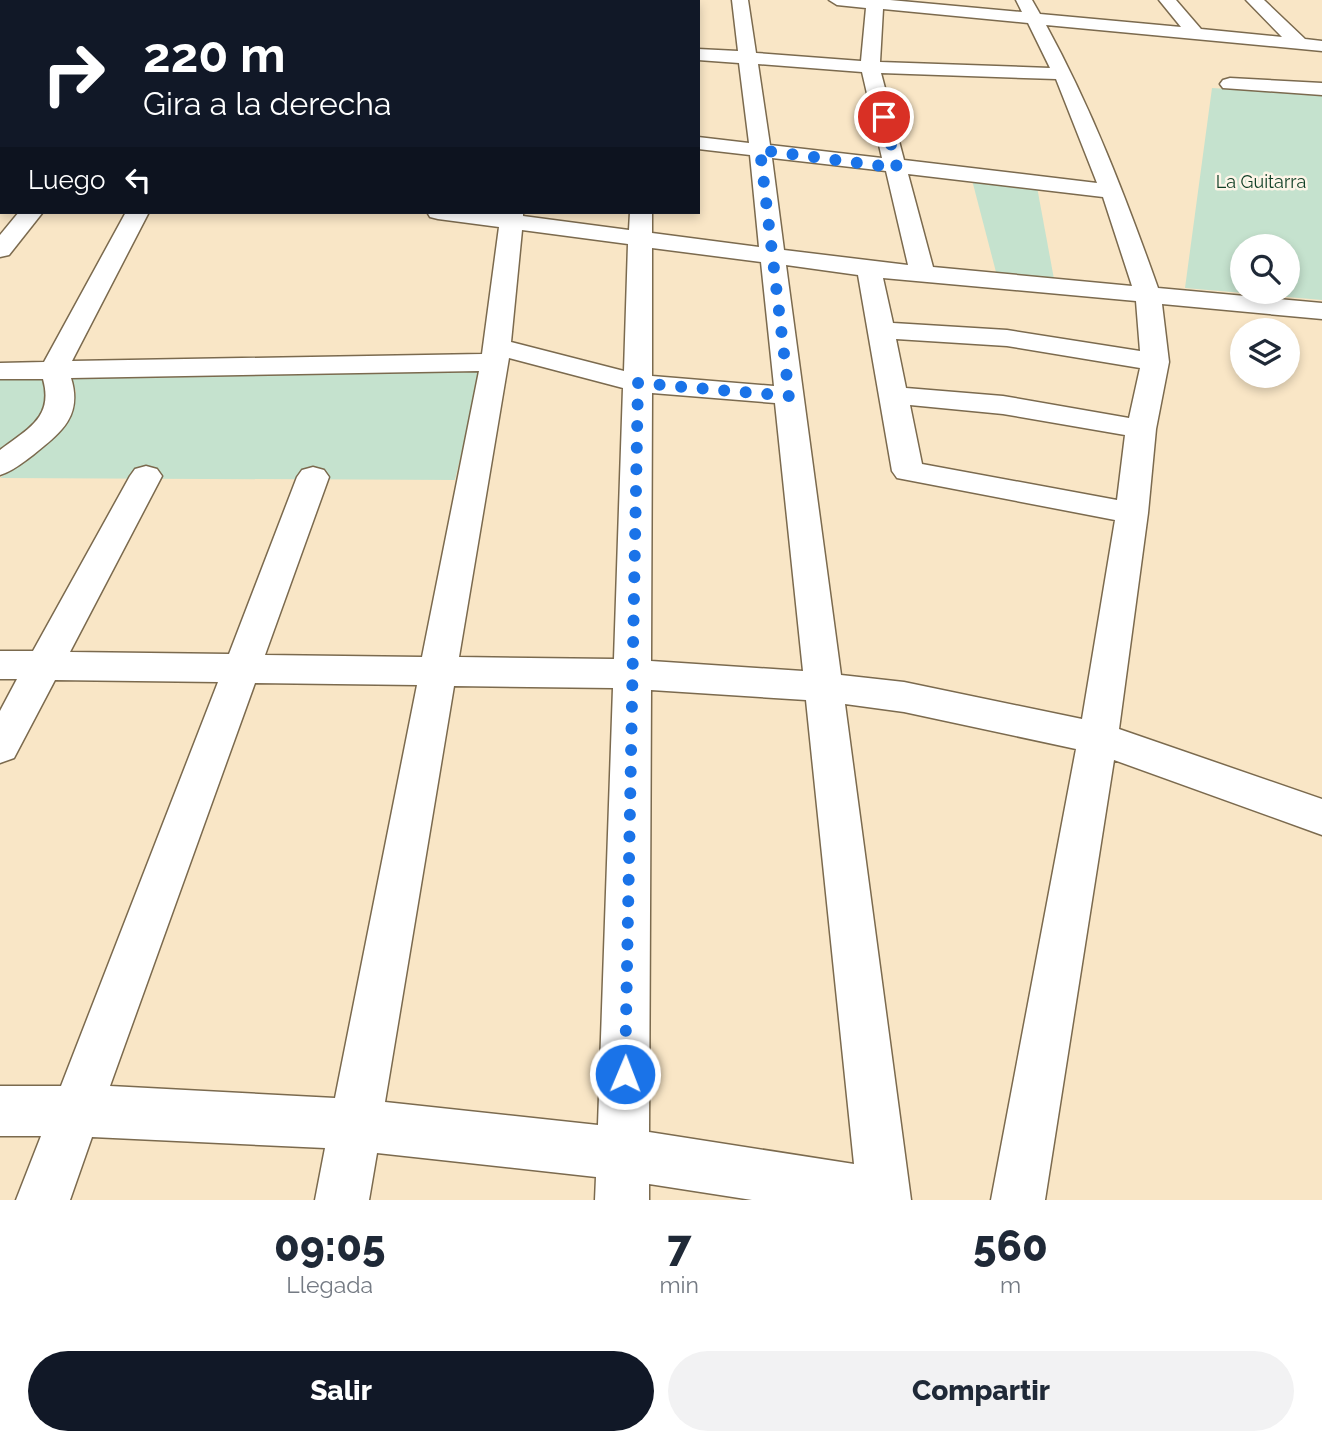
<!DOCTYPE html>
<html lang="es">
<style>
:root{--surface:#fff;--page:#f2f2f3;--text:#1f2937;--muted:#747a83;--accent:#111827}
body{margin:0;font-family:Raleway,sans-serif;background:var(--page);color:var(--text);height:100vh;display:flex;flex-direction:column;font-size:26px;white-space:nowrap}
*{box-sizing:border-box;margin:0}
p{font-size:23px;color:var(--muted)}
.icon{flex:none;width:38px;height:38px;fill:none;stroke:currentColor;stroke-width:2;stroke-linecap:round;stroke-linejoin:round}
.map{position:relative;height:1200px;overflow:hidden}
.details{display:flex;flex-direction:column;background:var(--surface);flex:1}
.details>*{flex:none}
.guide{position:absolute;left:0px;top:0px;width:700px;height:214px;box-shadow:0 4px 10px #0003;background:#111827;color:#fff;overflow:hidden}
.controls{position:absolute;left:1230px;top:234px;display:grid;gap:14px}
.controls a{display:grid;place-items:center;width:70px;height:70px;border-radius:50%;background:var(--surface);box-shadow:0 4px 10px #0003;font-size:35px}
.pin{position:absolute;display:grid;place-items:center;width:60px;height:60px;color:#fff;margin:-30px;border:4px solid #fff;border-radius:50%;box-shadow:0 2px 7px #0007}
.me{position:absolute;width:77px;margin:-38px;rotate:1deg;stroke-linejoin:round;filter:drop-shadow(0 0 5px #0008)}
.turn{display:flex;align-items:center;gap:24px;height:147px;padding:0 28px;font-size:32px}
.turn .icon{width:91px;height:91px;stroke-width:2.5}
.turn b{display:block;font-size:49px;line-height:60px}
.then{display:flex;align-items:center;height:66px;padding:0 28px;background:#0003;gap:14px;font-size:26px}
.eta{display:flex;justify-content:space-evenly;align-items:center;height:119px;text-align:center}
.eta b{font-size:42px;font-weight:800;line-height:49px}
.cta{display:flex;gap:14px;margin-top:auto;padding:14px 28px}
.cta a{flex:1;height:80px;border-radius:42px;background:var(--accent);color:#fff;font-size:28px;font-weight:800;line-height:80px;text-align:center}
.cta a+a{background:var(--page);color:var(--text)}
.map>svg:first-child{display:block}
.green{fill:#c5e2ce;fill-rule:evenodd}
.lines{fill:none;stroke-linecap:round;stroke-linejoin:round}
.minor-casing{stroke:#7b6a4e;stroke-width:3}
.major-casing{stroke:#fff;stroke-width:4}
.minor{fill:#fff;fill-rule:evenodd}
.major{fill:#dab5d6;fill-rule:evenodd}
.route{stroke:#1a73e8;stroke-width:12;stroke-dasharray:0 21.6}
.labels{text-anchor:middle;stroke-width:5;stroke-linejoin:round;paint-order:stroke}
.far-park-label{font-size:18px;fill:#0e3e24;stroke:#fdf5e8}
</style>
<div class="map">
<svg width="1322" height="1200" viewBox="0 0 1322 1200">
<rect width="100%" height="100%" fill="#f9e6c6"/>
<g class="green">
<path d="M1212 88 1322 95V300L1185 288ZM1242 247H1288V292H1242Z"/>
<path d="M972 180 1037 187 1054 279 996 272Z"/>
<path d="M482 368 455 480 0 478 65 425 76 392 69 373Z"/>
<path d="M45 374C59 424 36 430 0 457V376Z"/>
</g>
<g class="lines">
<g class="minor-casing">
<g id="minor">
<path d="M57 0H74L56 2Z"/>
<path d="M164 0H194L163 2Z"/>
<path d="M286 0H302L303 2H287Z"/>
<rect x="443" y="0" width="16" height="2"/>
<path d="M550 0H566L549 2Z"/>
<rect x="638" y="0" width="16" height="2"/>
<path d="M732 0H748L756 53 861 61 866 8 837 5 829 0H890L1022 12 1016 0H1032L1040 14 1181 27 1159 0H1176L1201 29 1282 37 1246 0H1264L1305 39 1322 41V51L1046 25C1092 109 1126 198 1158 288L1322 303V319L1162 304 1169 362 1156 429 1148 513 1119 729 1322 799V835L1114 760 1045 1200H991L1076 749 904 712 845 704 911 1200H752L649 1184V1200H595L596 1177 377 1153 369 1200H315L325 1148 92 1137 70 1200H16L41 1136H0V1086H61L218 682 55 680 14 758 0 763V711L17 679H0V651H33L130 476 135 469 146 466 157 469 162 476 70 652 229 654 297 477 302 470 313 467 324 470 329 477 265 655 422 657 479 371 71 378C83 417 60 433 33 455 22 463 13 471 0 475V450C27 429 54 418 43 379H0V363L44 362 126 212H149L72 361 482 354 499 227 438 219 430 217 427 212H523V216L629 230 630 212H652V233L759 247 750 155 698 149V137L749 143 739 63 698 60V49L738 51ZM883 9 1028 23 1050 68 880 62ZM758 64 862 72 882 158 770 145ZM881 73 1056 79 1097 183 904 160ZM772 158 886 171 908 265 784 250ZM908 174 1103 197 1132 286 933 267ZM522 230 628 244 624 371 511 342ZM652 248 761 262 774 386 652 376ZM786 265 858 275 892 471 897 478 1115 520 1082 719 904 682 841 675ZM883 278 1136 301 1140 351 1007 330 893 323ZM896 339 1007 346 1140 368 1129 418 1003 396 906 388ZM509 358 623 388 614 659 459 657ZM652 393 775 403 803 671 651 661ZM910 405 1003 414 1125 435 1117 500 922 464ZM255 683 417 685 335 1098 110 1086ZM454 686 613 688 598 1125 385 1102ZM651 690 806 700 854 1164 649 1132Z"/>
<rect x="0" y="22" width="2" height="10"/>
<rect x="0" y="52" width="2" height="12"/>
<path d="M1230 78 1322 83V95L1223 88 1220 84 1223 80Z"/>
<rect x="0" y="88" width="2" height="12"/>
<path d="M0 130H2L0 143Z"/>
<rect x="0" y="172" width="2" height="14"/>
<path d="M19 212H43L9 255 0 257V235Z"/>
</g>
</g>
<g class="major-casing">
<g id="major">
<path d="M520 0H547L519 2Z"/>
<rect x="0" y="188" width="2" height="14"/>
</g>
</g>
<use href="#minor" class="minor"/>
<use href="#major" class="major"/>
</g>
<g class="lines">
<path class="route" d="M625 1074 638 383 789 396 760 150 897 168 884 117"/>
</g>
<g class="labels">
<g class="far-park-label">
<text x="1261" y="188">La Guitarra</text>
</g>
</g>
</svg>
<div class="controls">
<a><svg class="icon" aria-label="search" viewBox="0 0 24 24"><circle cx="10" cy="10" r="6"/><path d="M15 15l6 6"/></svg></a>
<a><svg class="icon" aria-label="layers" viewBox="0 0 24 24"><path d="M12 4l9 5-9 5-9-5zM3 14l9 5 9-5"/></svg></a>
</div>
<div class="pin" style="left:884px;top:117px;background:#d93025"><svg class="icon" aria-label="arrive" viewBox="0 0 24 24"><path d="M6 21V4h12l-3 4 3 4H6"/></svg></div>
<svg class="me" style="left:625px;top:1074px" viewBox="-20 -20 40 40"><circle r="17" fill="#1a73e8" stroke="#fff" stroke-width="3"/><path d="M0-11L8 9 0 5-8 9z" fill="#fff"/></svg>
<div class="guide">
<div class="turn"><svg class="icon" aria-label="right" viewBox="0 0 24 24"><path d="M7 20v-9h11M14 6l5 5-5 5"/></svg><div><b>220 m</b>Gira a la derecha</div></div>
<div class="then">Luego<svg class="icon" aria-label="left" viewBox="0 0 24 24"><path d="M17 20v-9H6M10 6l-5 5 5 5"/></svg></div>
</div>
</div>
<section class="details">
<div class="eta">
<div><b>09:05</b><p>Llegada</p></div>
<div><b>7</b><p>min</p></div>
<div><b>560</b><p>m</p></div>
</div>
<div class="cta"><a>Salir</a><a>Compartir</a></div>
</section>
